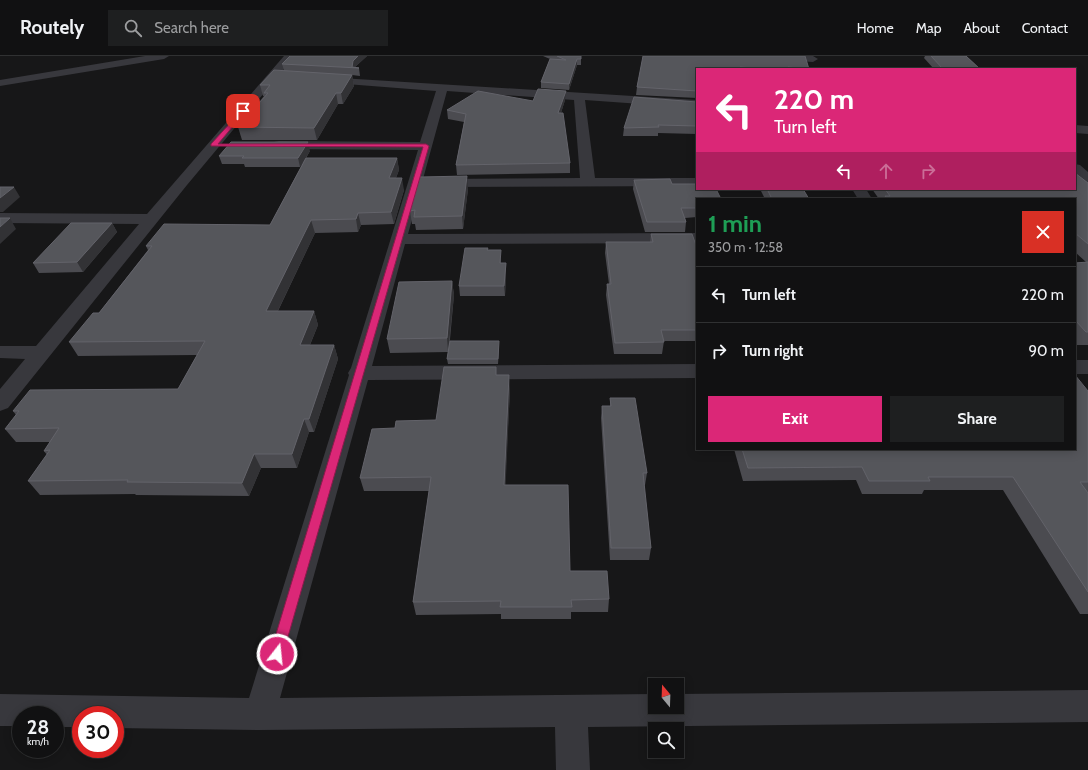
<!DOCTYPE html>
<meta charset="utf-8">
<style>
:root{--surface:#111112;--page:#1e1f20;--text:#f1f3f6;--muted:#9c9d9f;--line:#303132;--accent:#db2777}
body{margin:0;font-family:Cabin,sans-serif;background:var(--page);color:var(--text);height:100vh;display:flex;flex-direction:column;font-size:15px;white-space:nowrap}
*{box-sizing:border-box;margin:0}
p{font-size:13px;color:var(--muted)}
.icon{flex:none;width:22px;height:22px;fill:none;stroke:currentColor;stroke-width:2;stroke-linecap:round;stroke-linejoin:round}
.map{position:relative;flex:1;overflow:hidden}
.details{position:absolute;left:696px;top:142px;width:380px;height:252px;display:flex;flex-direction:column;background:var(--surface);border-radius:0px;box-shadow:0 2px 10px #0003,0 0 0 1px var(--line)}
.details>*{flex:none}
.banner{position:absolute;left:696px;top:12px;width:380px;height:122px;border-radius:0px;box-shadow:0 2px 10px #0003,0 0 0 1px var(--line);background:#db2777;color:#fff;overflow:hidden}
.needle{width:26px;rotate:341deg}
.fabs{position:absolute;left:648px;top:622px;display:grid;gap:8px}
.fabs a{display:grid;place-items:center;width:36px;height:36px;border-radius:0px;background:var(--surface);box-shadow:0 2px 10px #0003,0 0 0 1px var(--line);font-size:20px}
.speed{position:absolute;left:12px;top:650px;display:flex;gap:8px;font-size:20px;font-weight:700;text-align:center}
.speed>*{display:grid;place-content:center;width:52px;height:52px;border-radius:50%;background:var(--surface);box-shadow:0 2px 10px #0003,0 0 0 1px var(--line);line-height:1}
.speed small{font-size:10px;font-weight:400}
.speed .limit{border:6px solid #d22;background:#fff;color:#111}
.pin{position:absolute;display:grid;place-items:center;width:34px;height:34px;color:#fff;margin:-17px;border-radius:8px;box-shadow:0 2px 6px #0006}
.me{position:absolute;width:44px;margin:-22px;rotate:16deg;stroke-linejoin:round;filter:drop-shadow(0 0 3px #0008)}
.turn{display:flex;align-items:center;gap:14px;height:84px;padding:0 12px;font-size:18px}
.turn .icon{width:52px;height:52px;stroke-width:2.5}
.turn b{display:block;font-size:28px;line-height:34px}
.lanes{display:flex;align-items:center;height:38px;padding:0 12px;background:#0003;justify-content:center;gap:20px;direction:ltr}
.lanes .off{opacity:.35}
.round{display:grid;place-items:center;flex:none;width:42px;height:42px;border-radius:0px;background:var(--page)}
.headline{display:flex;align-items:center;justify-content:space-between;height:68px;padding:0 12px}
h1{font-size:24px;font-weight:800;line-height:30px;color:#1e9e55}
.button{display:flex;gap:8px;margin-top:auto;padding:8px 12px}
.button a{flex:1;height:46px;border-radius:0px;background:var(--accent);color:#fff;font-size:16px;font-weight:800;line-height:46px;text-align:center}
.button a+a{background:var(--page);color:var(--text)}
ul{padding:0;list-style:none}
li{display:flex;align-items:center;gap:12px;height:56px;padding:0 12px;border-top:1px solid var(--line)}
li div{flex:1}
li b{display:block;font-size:15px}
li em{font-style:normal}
header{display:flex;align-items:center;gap:24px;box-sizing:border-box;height:56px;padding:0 20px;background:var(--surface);border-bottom:1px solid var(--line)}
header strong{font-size:19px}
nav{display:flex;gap:22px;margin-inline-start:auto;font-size:14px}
.search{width:280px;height:36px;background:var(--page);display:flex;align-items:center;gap:10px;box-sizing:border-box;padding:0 14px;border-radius:0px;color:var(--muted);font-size:15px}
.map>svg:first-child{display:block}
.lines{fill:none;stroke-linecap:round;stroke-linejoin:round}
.minor{fill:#38383d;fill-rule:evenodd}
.wall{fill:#4b4b50}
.shaded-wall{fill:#323235}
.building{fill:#55565b;stroke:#63636a}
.route{fill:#db2777;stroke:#8e194d}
</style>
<header>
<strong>Routely</strong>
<div class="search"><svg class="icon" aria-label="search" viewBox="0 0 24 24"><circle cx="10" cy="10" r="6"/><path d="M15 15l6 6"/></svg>Search here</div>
<nav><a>Home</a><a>Map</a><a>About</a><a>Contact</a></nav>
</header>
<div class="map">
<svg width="1088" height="714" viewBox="0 0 1088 714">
<rect width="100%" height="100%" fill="#171718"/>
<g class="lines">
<g class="minor">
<path d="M145 0H169L164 3 0 30V24Z"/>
<path d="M284 0H295L187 129 8 352 0 355V333L25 303 0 302V290H36L139 168 0 167V157L147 158Z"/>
<path d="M760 0H813L818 3 813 6 765 3Z"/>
<path d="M324 21 697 44V52L585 44 595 122H697V130L438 131 433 130 431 127 433 124 438 123 580 122 574 44 447 35 408 178 697 177V187L405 188 372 310 697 308V322L368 324 280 642 655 638V651H677V638L1088 634V666L588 671 590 714H556L555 671 260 674 115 672V659H81V671H55V659H21V670H0V638L249 642 349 319 348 317 351 312 418 94 279 93 274 92 272 89 274 86 279 85 420 86 436 35 320 26 318 24Z"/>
<path d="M1075 69 1088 70V78L1075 77Z"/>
<path d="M1075 108 1080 109 1088 116V127L1083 126 1075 119Z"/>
<path d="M852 133H866L872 143H858Z"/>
<rect x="1075" y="304" width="13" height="14"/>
</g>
</g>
<g class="wall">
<path d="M290 0H367L355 11 359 12 360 20 352 19 354 30 343 48H338L317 84H242L238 71 264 40H263L260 29 284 14 282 8Z"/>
<path d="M543 0H581V9H577L569 34 541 32V26L550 3Z"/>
<path d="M643 0 809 13H697V42L636 39 637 31Z"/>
<path d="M925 0H966L980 13H934L924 2Z"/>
<path d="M565 44 561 57 570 107V117L457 119 456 109 464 66 448 63 447 54 533 45Z"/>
<path d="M697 46V78L658 77V80H623L624 72Z"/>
<path d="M310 95 306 102H397L399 114 396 122 404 134 394 168 361 169 358 176 315 177 278 255H314L318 269 310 289H334L338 303 314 376H309L297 412H261L249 440 136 439 135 438 40 439 28 425 47 399 44 395 50 386H16L5 373 16 359 13 355 178 333 197 299 78 300 69 286 99 257 148 194 146 190 270 169 304 105 300 111H245L244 108H222L219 100Z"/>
<path d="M634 124 672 128 697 143V161L685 162 686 166 685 176H645L633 133Z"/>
<path d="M1088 127V289H1076L1075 287V207L1086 206 1075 196V143H879L872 133H1075Z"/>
<path d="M468 133 463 173 416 174 415 168H412L410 155Z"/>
<path d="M760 133H803L809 143H765Z"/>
<path d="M112 167 117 176 83 216 39 217 33 207Z"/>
<path d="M651 178 697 192V285H664L662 298H614L606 239 607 228H609L605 197 606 186H650Z"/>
<path d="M488 192V194L501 204V207H506V216L505 240H460L459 230Z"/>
<path d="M452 225 454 239 449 294 499 290 498 308H448L447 303 448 296 390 297 387 283Z"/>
<path d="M497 319 510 333 505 429 570 515 609 543 608 556H571V563H501V558L416 559 413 546 429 435H364L360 422 395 372 436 364Z"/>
<path d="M1088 335V558H1080L1003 434H924L922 438H862L856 424 743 425 734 393H1075Z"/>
<path d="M610 342 647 417 645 429H644L651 492 649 504H610L601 362 602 350H610Z"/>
</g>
<g class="shaded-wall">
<path d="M358 0H367L354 12H352L353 5Z"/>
<path d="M577 3V9L569 34V28Z"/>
<path d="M352 19 354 30 343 48 341 37Z"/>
<path d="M566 35 565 44 558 66V57Z"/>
<path d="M336 37 338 48 317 84 314 72Z"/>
<path d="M308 86 310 95 300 111 298 102Z"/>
<path d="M397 102 399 114 391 134 389 122Z"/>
<path d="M467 120 468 133 463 173 462 160Z"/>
<path d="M402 122 404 134 394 168 391 156Z"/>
<path d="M14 131 20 141 3 156H0V142Z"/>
<path d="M358 157 361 169 358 176 356 163Z"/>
<path d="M10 162 16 173 0 188V171Z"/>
<path d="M311 164 315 177 271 269 266 255Z"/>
<path d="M112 167 117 176 83 216 77 206Z"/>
<path d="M501 194V204L500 216V207Z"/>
<path d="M506 207V216L505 240 504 230Z"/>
<path d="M452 225 454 239 448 296 447 282Z"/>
<path d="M314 255 318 269 304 303 300 289Z"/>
<path d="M499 285V290L498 308V303Z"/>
<path d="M334 289 338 303 314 376 309 363Z"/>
<path d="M509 319 510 333 505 443 504 429Z"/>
<path d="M304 363 309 376 297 412 292 398Z"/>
<path d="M254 398 261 412 249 440 242 427Z"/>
</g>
<g class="building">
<path d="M290 0H358L353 5 352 11 359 12 282 8Z"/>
<path d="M557 0H581V3H577L569 28 541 26 550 3 566 4Z"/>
<path d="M643 0H805L809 13 788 11V13H769L740 11V13H697V35L637 31Z"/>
<path d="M931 0H966L980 13H943Z"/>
<path d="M274 14 352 19 341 37H336L314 72 238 71 268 37H264L270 29H260Z"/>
<path d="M538 33 566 35 558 57H563L570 107 456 109 466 58 447 54 478 35 533 45Z"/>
<path d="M634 41 697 46V70L658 69 659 71 624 72Z"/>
<path d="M231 86H308L298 102H242L244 100H219Z"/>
<path d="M306 102H397L389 122H402L391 156 358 157 356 163 311 164 266 255H314L300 289H334L309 363H304L292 398H254L242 427 127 426 128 424 28 425 50 394 44 395 59 372 5 373 19 355H13L30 334 178 333 205 285 69 286 93 257H99L152 190H146L164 168 270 169Z"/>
<path d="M1075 117 1088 127V188L1075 177V143H887L885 140H890L885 133H1075Z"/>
<path d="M467 120 462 160 414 161 415 154 410 155 420 121Z"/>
<path d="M670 123 672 128H697V133H716L721 143H697V152H681L686 166H647L634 124Z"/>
<path d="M0 131H14L0 142Z"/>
<path d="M767 133H803L809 143H772Z"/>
<path d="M0 162H10L0 171Z"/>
<path d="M71 167H112L77 206 33 207Z"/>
<path d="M651 178H692L697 192V274H661L664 286 615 287 607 228H611L606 186H653Z"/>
<path d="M465 192H488L487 194H501L500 207H506L504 230H459Z"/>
<path d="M1088 206V276H1086L1075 264V207Z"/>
<path d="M452 225 447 282 387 283 399 226Z"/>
<path d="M450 285H499L498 303H447Z"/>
<path d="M444 311H496V319H509L504 429H568L570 515H607L609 543 571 544 572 551H500L501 545 413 546 431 421 360 422 372 373 395 372 396 365 436 364Z"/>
<path d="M1075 319 1088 335V426H1080L1088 437V536L1013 421H928L930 425H869L862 411 748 412 742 393H1075Z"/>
<path d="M610 342H635L647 417H643L651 492H611L602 350H611Z"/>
</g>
<path class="route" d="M243 53 245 54V56L218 88H426L429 90 283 598 281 603 277 604 272 603 270 598 423 91 211 90V88Z"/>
</svg>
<div class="fabs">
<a><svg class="needle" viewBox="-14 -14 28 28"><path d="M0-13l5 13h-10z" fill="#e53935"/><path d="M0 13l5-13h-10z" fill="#9c9d9f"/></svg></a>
<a><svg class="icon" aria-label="search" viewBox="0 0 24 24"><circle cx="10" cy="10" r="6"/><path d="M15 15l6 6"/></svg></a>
</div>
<div class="speed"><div>28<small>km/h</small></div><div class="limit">30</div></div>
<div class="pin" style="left:243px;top:55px;background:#d93025"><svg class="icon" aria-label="arrive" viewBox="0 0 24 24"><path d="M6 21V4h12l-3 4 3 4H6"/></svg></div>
<svg class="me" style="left:277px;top:598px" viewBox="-20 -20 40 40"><circle r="17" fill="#db2777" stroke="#fff" stroke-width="3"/><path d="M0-11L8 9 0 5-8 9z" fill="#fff"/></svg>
<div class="banner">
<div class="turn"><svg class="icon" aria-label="left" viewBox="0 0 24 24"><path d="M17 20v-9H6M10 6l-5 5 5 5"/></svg><div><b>220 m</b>Turn left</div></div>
<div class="lanes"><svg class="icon" aria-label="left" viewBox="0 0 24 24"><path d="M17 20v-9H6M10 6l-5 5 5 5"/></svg><svg class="icon off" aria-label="ahead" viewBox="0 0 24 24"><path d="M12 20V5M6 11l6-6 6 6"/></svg><svg class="icon off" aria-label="right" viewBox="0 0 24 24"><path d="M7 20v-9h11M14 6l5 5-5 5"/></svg></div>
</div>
<section class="details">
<div class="headline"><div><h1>1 min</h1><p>350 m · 12:58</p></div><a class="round" style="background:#d93025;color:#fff"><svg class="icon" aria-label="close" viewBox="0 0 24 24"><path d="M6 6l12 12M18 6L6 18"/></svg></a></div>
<ul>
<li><svg class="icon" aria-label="left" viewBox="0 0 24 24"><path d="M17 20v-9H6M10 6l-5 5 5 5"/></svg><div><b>Turn left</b></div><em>220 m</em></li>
<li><svg class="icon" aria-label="right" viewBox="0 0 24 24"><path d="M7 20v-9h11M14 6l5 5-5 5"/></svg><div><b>Turn right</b></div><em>90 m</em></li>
</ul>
<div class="button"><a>Exit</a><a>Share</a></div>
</section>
</div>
